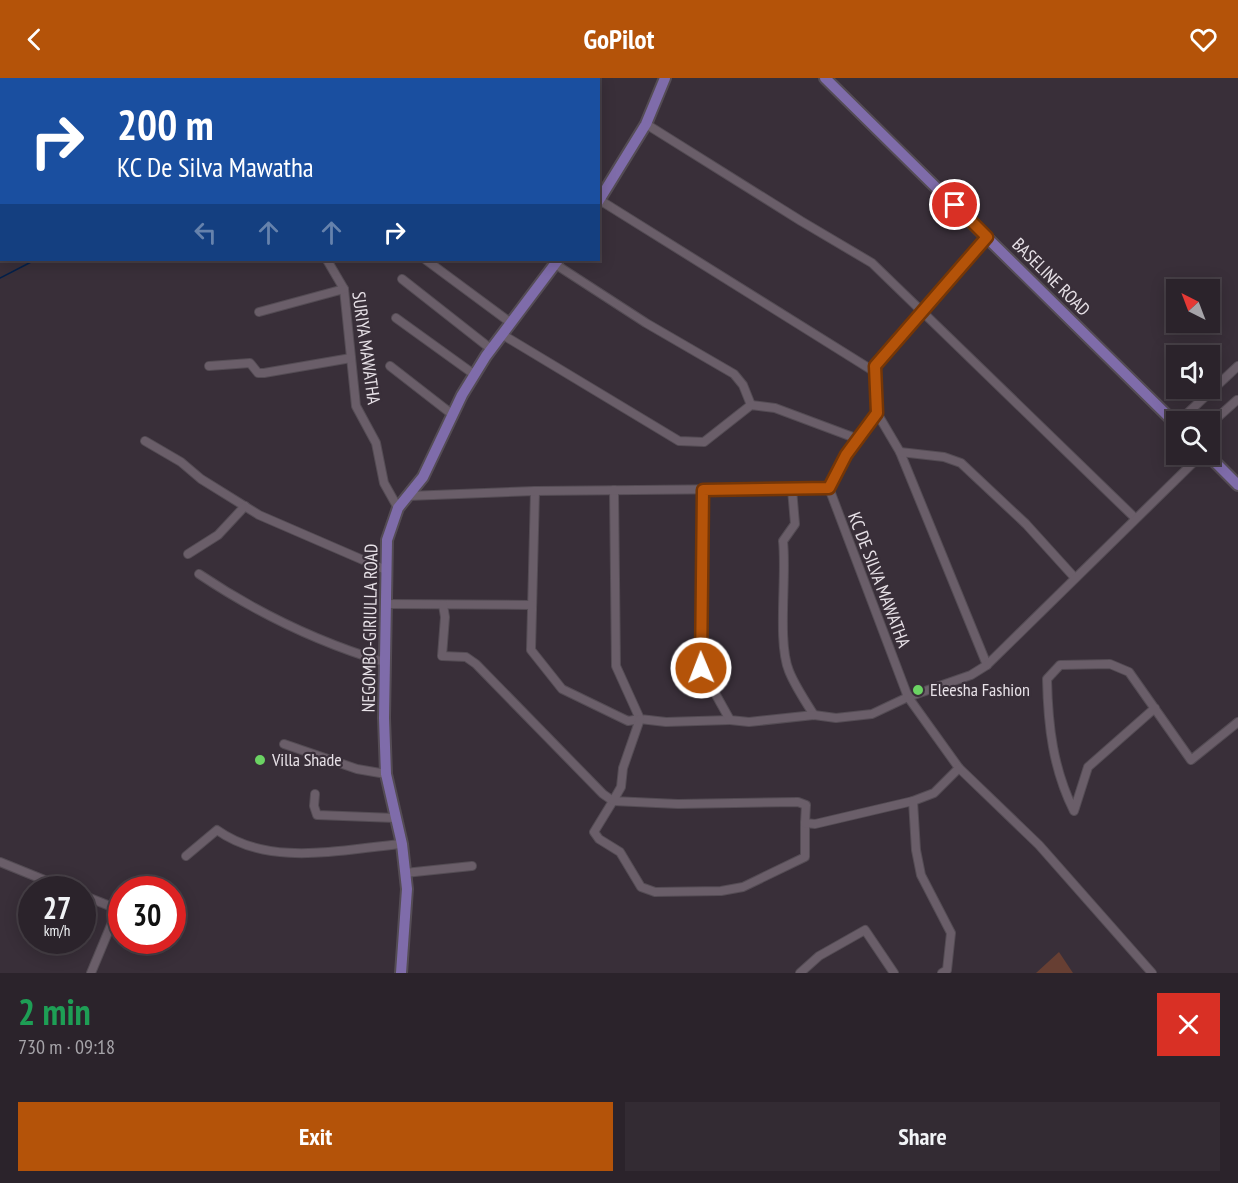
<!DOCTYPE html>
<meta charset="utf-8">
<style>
:root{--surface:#2b232b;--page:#332b33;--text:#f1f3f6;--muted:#a6a4a9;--line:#474047;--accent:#b45309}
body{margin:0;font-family:"PT Sans Narrow",sans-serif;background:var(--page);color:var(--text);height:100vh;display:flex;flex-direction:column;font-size:22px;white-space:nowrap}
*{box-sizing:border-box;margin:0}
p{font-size:20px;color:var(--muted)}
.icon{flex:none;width:33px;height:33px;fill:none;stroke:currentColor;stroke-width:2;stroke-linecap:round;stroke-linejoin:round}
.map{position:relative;height:895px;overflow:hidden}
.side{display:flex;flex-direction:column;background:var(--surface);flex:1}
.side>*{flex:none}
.hud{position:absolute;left:0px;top:0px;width:600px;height:183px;box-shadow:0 3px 15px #0003,0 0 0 2px var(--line);background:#1a4fa0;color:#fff;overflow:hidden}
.needle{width:39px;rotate:318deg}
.fabs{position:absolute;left:1166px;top:201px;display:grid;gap:12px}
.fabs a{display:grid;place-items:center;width:54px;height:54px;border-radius:0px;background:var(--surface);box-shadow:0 3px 15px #0003,0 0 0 2px var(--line);font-size:30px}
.speed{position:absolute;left:18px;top:798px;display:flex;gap:12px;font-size:30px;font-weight:700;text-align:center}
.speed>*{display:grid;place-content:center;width:78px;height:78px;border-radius:50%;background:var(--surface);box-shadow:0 3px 15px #0003,0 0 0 2px var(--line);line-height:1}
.speed small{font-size:15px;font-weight:400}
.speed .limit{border:9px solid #d22;background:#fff;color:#111}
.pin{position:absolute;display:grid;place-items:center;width:51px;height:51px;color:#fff;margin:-26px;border:3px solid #fff;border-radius:50%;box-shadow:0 2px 6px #0007}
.me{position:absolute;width:66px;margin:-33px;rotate:359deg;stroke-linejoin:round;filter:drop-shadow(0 0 4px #0008)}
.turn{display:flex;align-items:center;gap:21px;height:126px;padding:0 18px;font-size:27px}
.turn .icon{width:78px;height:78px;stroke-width:2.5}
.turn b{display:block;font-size:42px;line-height:51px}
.lanes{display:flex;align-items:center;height:57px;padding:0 18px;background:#0003;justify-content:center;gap:30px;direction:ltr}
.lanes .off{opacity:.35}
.round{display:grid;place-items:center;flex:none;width:63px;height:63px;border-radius:0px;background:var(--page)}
.headline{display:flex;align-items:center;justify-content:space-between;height:102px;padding:0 18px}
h1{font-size:36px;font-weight:700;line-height:45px;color:#1e9e55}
.action{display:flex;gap:12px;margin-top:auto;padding:12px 18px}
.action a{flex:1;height:69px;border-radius:0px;background:var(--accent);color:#fff;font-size:24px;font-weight:700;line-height:69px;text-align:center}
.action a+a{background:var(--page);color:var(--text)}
header{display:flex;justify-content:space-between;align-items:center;height:78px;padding:0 18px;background:var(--accent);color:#fff;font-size:27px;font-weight:700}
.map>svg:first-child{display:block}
.green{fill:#673f33}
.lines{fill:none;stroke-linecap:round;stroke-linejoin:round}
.stream{stroke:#03204b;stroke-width:1.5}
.minor-casing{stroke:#544c54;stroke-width:10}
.major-casing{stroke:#544c54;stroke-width:14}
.minor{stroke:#6a5e69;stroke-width:8}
.major{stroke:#7f6caa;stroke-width:10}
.route-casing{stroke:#753606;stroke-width:15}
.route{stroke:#b45309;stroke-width:10}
.poi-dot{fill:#6bd363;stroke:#392f39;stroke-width:2}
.labels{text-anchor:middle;stroke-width:4.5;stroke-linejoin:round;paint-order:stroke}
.street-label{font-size:18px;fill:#e7e1e7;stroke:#392f39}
.poi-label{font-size:18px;fill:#e7e1e7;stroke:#392f39;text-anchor:start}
</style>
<header><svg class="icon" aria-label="back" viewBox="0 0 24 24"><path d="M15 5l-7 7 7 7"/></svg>GoPilot<svg class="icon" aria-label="heart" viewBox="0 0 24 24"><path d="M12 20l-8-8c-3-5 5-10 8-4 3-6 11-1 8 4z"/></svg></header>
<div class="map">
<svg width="1238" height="895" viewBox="0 0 1238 895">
<rect width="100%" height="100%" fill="#392f39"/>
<path class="green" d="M1059 874 1073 895H1036Z"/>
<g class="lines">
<g class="stream">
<path d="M255 2 256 0"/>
<path d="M0 200 35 182"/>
</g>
<g class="minor-casing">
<g id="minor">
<path d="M67 0 68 2"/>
<path d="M20 2 22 0"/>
<path d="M0 23 2 21"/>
<path d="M646 46 801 143 872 185 1135 440"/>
<path d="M598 121 875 294"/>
<path d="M987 159 875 288 877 335 900 374 987 587"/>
<path d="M327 182 344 211 356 328 376 365 384 405 398 430"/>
<path d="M426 182 511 245"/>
<path d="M555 186 646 245 734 296 743 307 751 327"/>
<path d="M402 201 491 271"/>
<path d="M259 234 344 211"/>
<path d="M396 240 475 297"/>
<path d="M503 257 679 363 704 364 751 327 775 330 858 361"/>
<path d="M209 288 250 285 258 295H264L351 280"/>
<path d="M390 288 453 337"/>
<path d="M1178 344 1238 288"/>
<path d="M1209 347 1237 322"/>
<path d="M145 363 181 384 201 401 259 437 386 492"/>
<path d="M900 374 944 379 961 385 1026 446 1075 500"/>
<path d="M829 410 846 377 877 335"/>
<path d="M792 411 795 446 783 463C787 498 777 564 789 593 795 608 805 623 814 637"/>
<path d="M614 412 616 588 640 641 666 644 730 642"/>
<path d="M703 412 701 590 730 642 749 644 814 637 836 640 872 636 908 619 971 597 987 587 1202 376"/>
<path d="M535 413 531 572 562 611 628 643 640 641"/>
<path d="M408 418 535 413 829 410 908 619 959 690 1039 767 1152 895"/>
<path d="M188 476 218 457 245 428"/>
<path d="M199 496C257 535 317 564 384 584"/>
<path d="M385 526 532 527"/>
<path d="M443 527 445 539 442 578 466 579 476 586 603 716 613 723 594 754 599 761 620 774 641 809 655 814 721 813 743 809 805 779V745"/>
<path d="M1155 630 1088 689 1074 733C1053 691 1048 648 1047 601L1060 587 1110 586 1129 594 1191 682 1238 644"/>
<path d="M640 641 623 690 621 709 613 723 678 726 798 724 806 727 805 745 815 746 913 723"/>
<path d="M284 666 357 691 386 696"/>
<path d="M315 716 314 728 317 737 395 740"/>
<path d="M186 778 217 752C270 790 342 771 402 766"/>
<path d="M0 784 69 812"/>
<path d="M405 795 472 788"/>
<path d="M82 817 115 830 116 835 91 895"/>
<path d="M800 895 819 878 865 852 894 895"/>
<path d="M942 895 947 892 951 855 921 797 916 772 913 723 934 715 959 690"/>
</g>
</g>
<g class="major-casing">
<g id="major">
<path d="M825 0 1176 346"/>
<path d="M598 124 646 46 665 0"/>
<path d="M1207 376 1238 407"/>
<path d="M401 895 407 811 402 766 386 696 384 640 387 462 398 430 423 399 462 317 486 278 558 182"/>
</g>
</g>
<use href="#minor" class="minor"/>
<use href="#major" class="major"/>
</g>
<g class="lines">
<g class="route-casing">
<path id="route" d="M701 590 703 412 829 410 846 377 877 335 875 288 987 159 955 127"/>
</g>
<use href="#route" class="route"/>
</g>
<g class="poi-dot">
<circle cx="918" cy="612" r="6"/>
<circle cx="260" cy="682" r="6"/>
</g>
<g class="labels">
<g class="street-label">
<text transform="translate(1051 199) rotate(45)" y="6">BASELINE ROAD</text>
<text transform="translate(366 270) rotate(82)" y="6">SURIYA MAWATHA</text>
<text transform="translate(879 502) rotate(69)" y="6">KC DE SILVA MAWATHA</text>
<text transform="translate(370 550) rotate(-89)" y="6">NEGOMBO-GIRIULLA ROAD</text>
</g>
<g class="poi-label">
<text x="930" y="618">Eleesha Fashion</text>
<text x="272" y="688">Villa Shade</text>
</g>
</g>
</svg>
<div class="fabs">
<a><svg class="needle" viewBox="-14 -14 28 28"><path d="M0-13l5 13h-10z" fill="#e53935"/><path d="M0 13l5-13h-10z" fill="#a6a4a9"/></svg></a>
<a><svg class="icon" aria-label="sound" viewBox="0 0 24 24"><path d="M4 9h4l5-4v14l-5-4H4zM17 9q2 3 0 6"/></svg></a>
<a><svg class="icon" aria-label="search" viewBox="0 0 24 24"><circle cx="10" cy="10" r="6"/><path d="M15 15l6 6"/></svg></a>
</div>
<div class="speed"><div>27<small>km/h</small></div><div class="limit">30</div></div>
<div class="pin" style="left:955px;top:127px;background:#d93025"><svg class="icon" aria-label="arrive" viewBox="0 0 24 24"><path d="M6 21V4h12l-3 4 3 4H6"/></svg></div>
<svg class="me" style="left:701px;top:590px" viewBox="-20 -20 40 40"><circle r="17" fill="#b45309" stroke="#fff" stroke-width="3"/><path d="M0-11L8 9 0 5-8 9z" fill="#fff"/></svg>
<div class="hud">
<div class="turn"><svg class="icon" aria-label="right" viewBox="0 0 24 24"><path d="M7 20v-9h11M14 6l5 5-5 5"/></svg><div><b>200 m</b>KC De Silva Mawatha</div></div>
<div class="lanes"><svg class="icon off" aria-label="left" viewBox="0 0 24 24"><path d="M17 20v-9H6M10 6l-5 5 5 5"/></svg><svg class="icon off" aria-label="ahead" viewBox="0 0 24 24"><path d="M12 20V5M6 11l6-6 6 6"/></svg><svg class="icon off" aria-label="ahead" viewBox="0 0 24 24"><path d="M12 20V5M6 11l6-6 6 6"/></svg><svg class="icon" aria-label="right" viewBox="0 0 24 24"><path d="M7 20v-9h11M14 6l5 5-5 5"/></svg></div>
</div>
</div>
<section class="side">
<div class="headline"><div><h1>2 min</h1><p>730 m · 09:18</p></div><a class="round" style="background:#d93025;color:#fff"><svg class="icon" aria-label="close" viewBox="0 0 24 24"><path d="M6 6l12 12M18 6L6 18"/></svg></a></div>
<div class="action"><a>Exit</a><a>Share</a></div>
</section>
